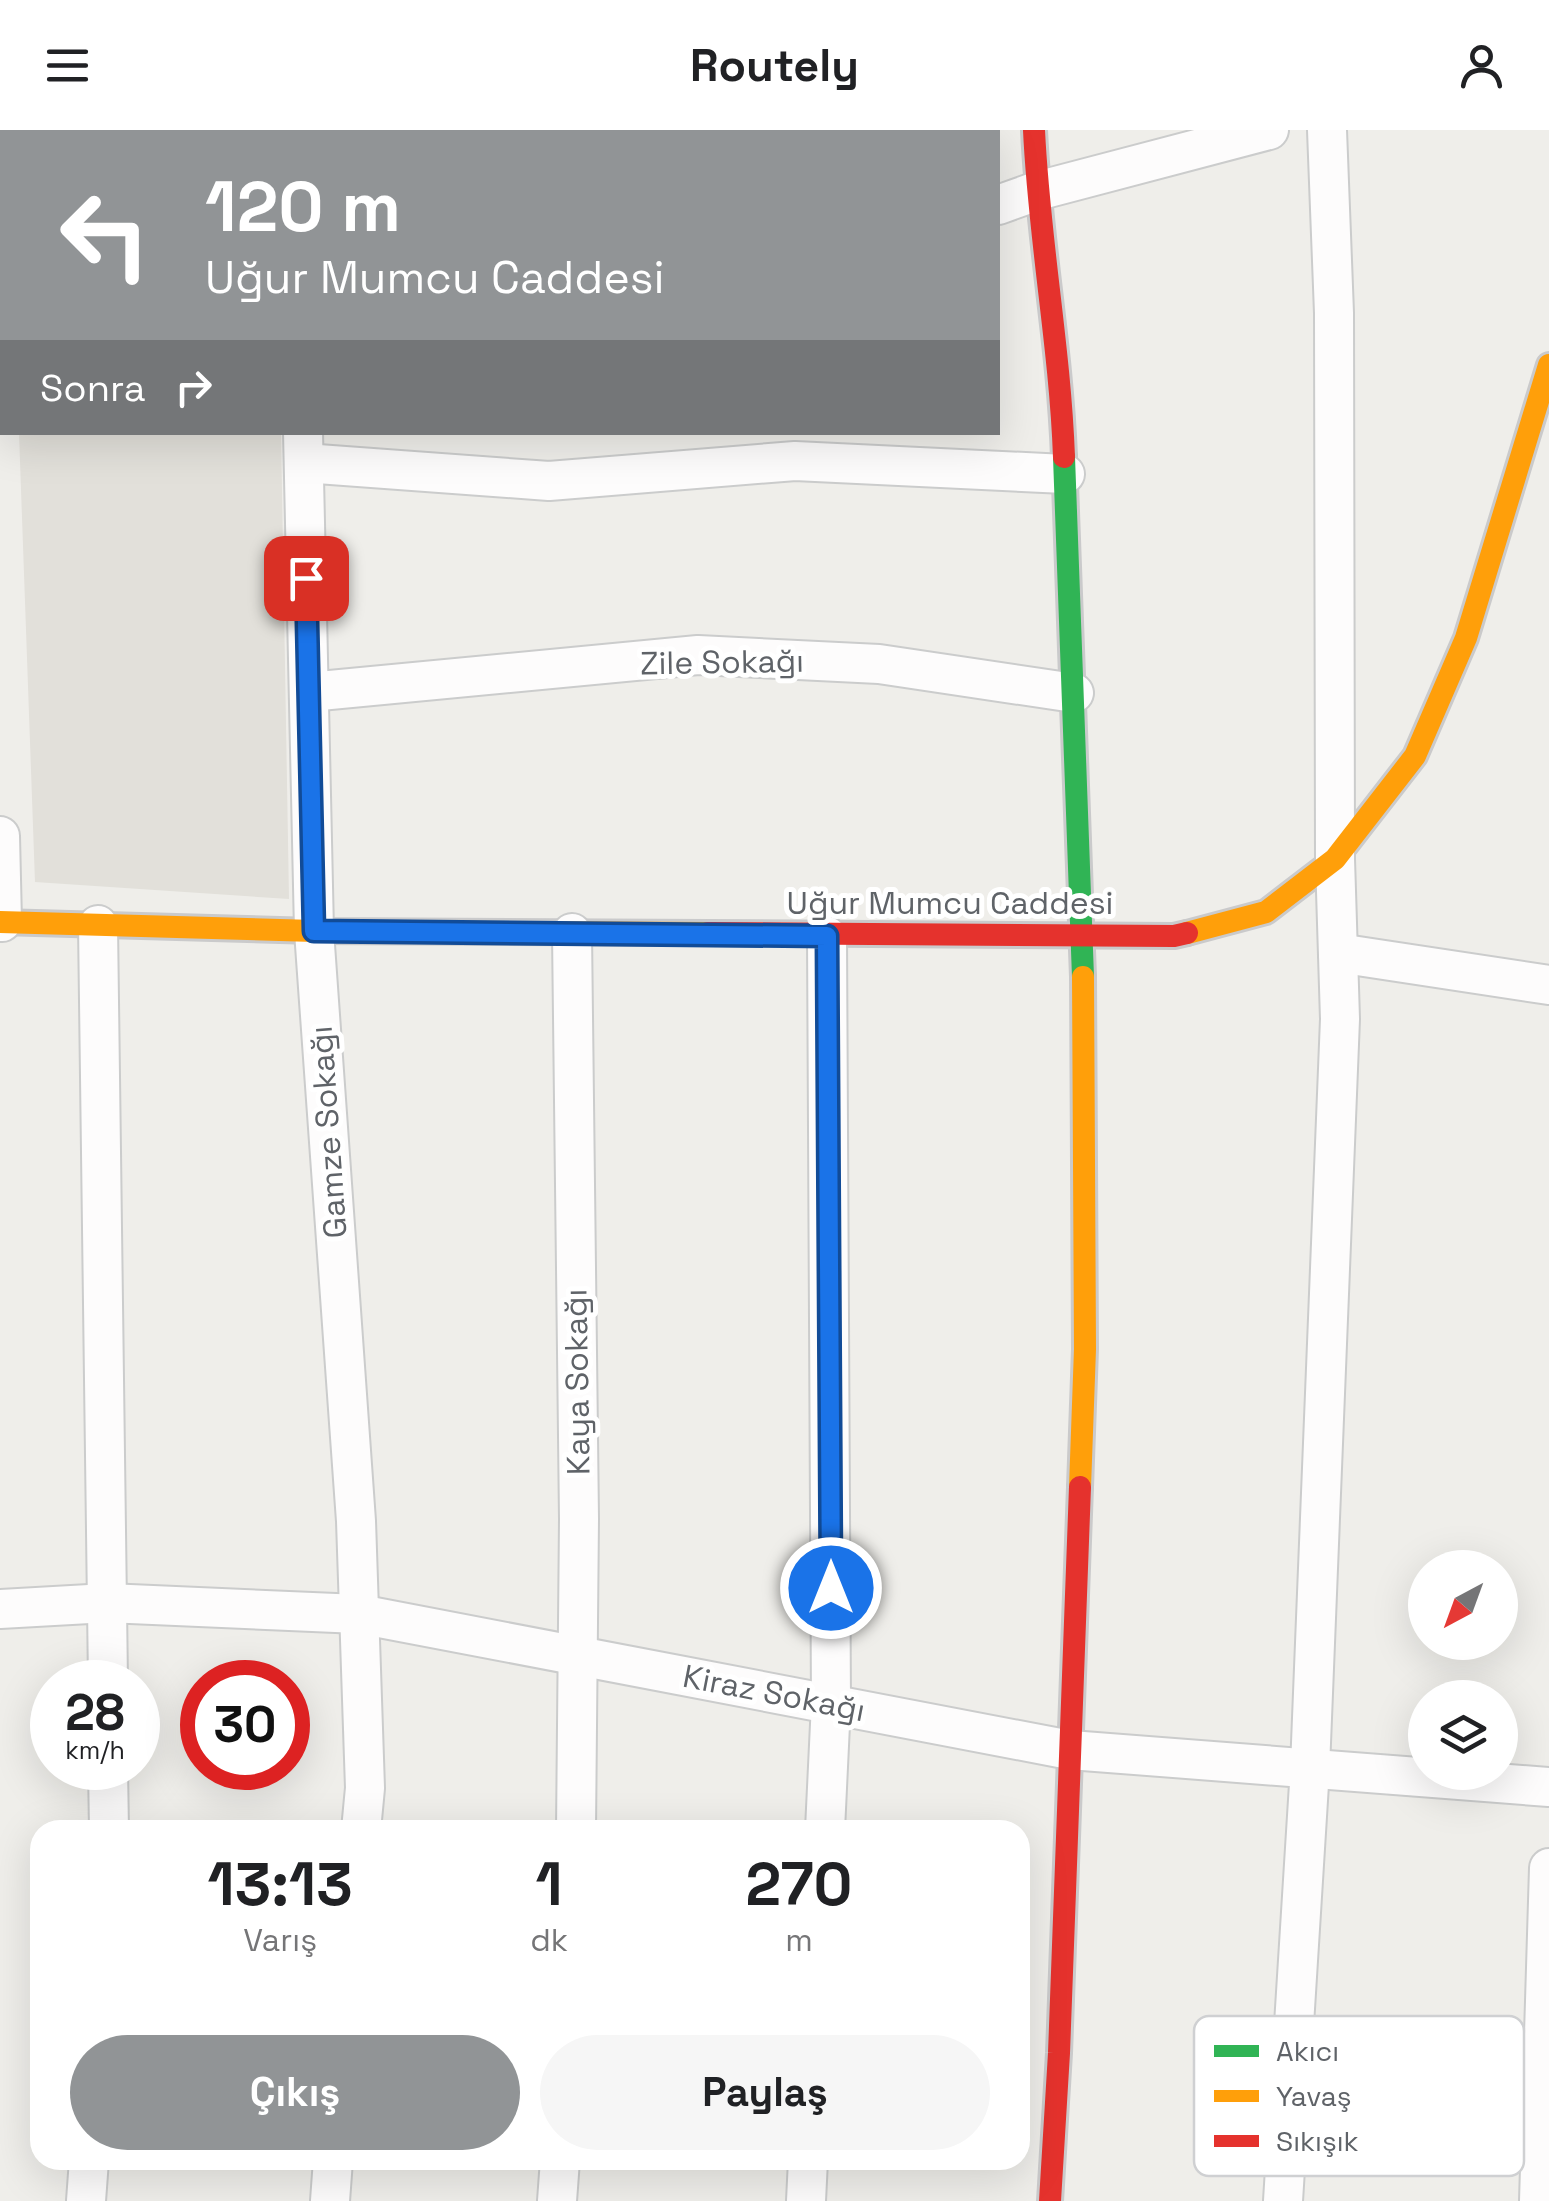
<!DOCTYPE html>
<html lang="tr">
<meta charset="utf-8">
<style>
:root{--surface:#fff;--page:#f6f6f6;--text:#202124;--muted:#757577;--accent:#919496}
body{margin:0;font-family:"Space Grotesk",sans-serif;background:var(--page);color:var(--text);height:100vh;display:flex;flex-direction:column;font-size:38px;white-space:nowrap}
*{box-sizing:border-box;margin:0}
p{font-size:32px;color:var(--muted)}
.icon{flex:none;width:55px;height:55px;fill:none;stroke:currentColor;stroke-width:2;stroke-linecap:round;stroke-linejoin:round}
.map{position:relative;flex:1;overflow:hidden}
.panel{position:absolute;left:30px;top:1690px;width:1000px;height:350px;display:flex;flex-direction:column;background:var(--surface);border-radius:30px;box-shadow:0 10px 40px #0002}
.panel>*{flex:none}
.banner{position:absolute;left:0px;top:0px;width:1000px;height:305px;box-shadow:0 10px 40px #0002;background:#919496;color:#fff;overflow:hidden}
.needle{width:65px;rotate:221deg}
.fabs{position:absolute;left:1408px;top:1420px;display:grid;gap:20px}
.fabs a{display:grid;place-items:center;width:110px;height:110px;border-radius:50%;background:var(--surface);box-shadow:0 10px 40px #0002;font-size:50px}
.speed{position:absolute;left:30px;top:1530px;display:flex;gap:20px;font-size:50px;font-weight:700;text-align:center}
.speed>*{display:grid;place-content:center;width:130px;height:130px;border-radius:50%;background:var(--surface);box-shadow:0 10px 40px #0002;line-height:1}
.speed small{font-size:25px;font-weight:400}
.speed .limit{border:15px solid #d22;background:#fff;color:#111}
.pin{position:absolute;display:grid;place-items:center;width:85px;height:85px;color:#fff;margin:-42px;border-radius:20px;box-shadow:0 5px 15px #0006}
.me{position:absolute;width:110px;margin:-55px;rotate:0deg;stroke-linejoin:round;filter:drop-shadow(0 0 8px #0008)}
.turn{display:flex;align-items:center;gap:35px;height:210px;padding:0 40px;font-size:45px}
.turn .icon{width:130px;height:130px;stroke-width:2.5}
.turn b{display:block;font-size:70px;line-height:85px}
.then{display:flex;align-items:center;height:95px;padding:0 40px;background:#0003;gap:20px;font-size:38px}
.eta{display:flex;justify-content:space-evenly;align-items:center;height:170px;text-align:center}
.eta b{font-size:60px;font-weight:800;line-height:70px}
.primary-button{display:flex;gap:20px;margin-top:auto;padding:20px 40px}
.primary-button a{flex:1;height:115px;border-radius:60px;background:var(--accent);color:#fff;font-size:40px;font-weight:800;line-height:115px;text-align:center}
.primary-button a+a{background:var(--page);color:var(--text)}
header{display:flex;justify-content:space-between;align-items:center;height:130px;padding:0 40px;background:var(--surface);font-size:45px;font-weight:800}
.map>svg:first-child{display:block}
.education{fill:#e2e0da}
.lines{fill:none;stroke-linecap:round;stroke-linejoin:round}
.street-casing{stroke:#cbcccc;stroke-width:42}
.fast-casing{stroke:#cacacb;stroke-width:28}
.slow-casing{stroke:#cacacb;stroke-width:28}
.jam-casing{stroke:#cacacb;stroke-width:28}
.street{stroke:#fdfcfc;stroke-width:38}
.fast{stroke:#30b455;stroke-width:22}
.slow{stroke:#ff9f0a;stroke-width:22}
.jam{stroke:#e5322d;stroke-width:22}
.route-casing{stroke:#114b97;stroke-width:25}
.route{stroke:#1a73e8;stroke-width:18}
.labels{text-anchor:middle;stroke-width:10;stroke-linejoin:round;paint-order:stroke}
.street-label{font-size:32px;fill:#5f6368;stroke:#fff}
.key{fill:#fff;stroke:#cfd0d2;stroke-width:2.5}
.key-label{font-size:28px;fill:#5f6368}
</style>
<header><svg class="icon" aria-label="menu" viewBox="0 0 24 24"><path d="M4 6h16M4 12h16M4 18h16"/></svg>Routely<svg class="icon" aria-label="person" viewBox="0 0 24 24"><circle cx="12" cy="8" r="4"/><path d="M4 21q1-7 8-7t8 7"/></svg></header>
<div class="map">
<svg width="1549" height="2071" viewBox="0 0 1549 2071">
<rect width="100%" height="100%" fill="#efeeea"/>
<path class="education" d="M19 303H281L289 769 35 752Z"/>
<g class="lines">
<g class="street-casing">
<g id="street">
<path d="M544 2V0"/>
<path d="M998 75 1037 61 1269 0"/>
<path d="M0 137H2"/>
<path d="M303 302 314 801 356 1391 365 1658 361 1700"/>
<path d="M304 333 549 351 795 331 1065 344"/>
<path d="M309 562 698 525 879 534 1074 563"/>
<path d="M0 706 2 792"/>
<path d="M98 795 108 1552"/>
<path d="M572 803 579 1389 576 1700"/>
<path d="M1338 823 1549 855"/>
<path d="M0 1479 107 1473 359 1484 1070 1620 1549 1657"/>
<path d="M108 1638 109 1700"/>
<path d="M825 1700 831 1573 827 806"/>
<path d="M86 2071 89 2030"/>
<path d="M330 2071 333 2030"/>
<path d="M557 2071 560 2030"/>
<path d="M806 2071 808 2030"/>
<path d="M1283 2071 1310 1638 1340 889 1335 729 1334 183 1327 0"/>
<path d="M1539 2071 1549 1738"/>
</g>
</g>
<g class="fast-casing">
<path id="fast" d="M1064 327 1083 847"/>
</g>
<g class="slow-casing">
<g id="slow">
<path d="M0 792 314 801 708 803"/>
<path d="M1187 803 1266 782 1335 729 1415 626 1466 508 1549 235"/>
<path d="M1080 1357 1085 1219 1083 847"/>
</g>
</g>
<g class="jam-casing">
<g id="jam">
<path d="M1034 0C1039 110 1060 217 1064 327"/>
<path d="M708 803 1174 806 1187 803"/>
<path d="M1050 2071 1059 1923 1080 1357"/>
</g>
</g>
<use href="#street" class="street"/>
<use href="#fast" class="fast"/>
<use href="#slow" class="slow"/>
<use href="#jam" class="jam"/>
</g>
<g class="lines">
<g class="route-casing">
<path id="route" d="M306 448 314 801 827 806 831 1458"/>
</g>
<use href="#route" class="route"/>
</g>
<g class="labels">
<g class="street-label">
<text transform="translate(722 532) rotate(-1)" y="11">Zile Sokağı</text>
<text x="950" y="784">Uğur Mumcu Caddesi</text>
<text transform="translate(328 1002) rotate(-94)" y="11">Gamze Sokağı</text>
<text transform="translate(577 1252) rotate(-91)" y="11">Kaya Sokağı</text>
<text transform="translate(774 1563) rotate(11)" y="11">Kiraz Sokağı</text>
</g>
</g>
<rect x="1194" y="1886" width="330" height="160" rx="15" class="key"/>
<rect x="1214" y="1915" width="45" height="12" fill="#30b455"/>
<rect x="1214" y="1960" width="45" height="12" fill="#ff9f0a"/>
<rect x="1214" y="2005" width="45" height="12" fill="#e5322d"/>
<g class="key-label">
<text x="1276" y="1931">Akıcı</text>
<text x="1276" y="1976">Yavaş</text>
<text x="1276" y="2021">Sıkışık</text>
</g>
</svg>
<div class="fabs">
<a><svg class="needle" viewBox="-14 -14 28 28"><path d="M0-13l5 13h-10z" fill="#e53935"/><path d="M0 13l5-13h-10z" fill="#757577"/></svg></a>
<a><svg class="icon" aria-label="layers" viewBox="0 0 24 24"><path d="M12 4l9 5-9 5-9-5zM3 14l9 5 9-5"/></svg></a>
</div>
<div class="speed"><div>28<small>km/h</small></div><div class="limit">30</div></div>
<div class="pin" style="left:306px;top:448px;background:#d93025"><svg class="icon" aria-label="arrive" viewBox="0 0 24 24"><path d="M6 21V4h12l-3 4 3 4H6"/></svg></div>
<svg class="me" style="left:831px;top:1458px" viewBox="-20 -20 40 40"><circle r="17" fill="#1a73e8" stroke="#fff" stroke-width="3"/><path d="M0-11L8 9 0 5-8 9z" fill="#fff"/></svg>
<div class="banner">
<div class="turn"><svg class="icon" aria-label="left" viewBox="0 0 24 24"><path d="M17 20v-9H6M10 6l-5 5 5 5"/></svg><div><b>120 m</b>Uğur Mumcu Caddesi</div></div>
<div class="then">Sonra<svg class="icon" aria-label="right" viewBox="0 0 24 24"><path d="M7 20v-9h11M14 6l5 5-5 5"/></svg></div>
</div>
<section class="panel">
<div class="eta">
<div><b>13:13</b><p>Varış</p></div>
<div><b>1</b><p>dk</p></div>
<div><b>270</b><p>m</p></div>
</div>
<div class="primary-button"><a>Çıkış</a><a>Paylaş</a></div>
</section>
</div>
